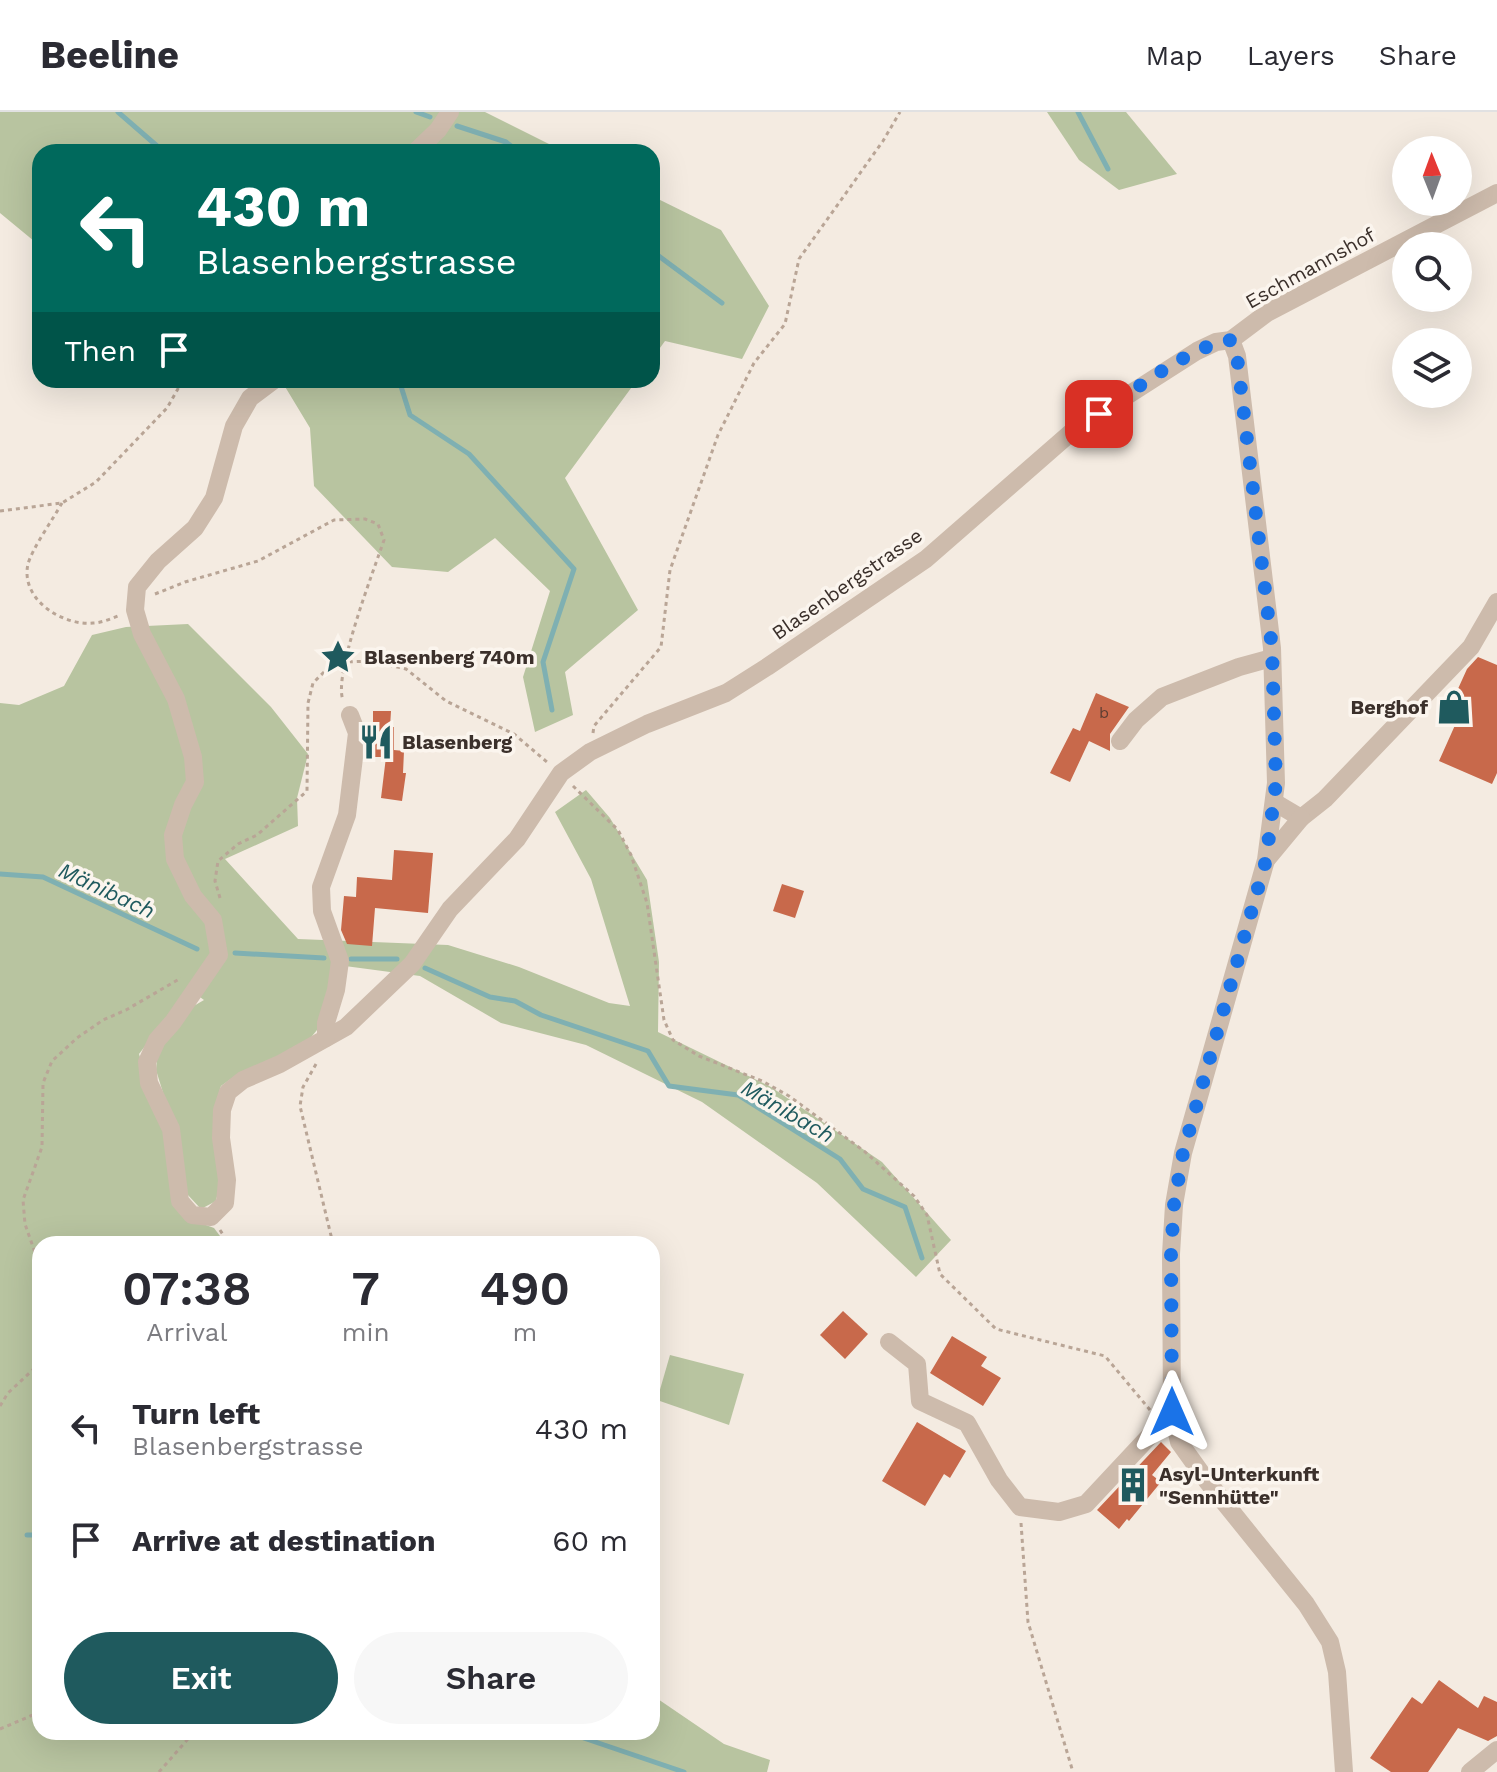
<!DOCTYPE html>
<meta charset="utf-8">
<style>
:root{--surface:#fff;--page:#f7f7f7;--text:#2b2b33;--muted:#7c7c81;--line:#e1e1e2;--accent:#1f5a5e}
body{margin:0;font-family:"Work Sans",sans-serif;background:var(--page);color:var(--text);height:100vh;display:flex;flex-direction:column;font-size:30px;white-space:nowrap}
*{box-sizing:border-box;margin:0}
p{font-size:26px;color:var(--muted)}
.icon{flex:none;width:44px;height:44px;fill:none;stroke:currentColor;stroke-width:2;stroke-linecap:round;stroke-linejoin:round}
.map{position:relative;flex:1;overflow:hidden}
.details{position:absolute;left:32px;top:1124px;width:628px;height:504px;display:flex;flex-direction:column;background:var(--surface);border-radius:24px;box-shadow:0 8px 32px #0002}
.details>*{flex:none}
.top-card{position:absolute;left:32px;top:32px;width:628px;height:244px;border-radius:24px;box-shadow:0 8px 32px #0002;background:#00695c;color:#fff;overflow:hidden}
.needle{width:52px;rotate:359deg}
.fabs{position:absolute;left:1392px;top:24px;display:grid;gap:16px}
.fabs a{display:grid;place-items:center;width:80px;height:80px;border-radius:50%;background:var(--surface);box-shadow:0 8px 32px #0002;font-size:40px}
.pin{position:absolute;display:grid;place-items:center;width:68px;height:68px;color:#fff;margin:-34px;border-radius:16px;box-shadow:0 4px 12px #0006}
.me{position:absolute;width:88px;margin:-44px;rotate:0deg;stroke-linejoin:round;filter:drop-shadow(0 0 6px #0008)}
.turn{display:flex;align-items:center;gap:28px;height:168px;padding:0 32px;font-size:36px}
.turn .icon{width:104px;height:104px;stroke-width:2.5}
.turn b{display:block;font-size:56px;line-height:68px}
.then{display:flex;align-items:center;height:76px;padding:0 32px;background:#0003;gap:16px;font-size:30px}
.eta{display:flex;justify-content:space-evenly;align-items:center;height:136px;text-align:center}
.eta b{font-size:48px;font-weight:600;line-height:56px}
.action{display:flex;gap:16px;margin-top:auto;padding:16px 32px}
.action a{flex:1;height:92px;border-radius:48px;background:var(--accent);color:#fff;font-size:32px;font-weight:600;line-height:92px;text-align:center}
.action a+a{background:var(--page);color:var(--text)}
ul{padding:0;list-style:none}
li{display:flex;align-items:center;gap:24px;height:112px;padding:0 32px}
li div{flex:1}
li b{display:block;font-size:30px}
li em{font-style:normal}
header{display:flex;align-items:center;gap:48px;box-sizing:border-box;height:112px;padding:0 40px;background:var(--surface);border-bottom:2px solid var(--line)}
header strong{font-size:38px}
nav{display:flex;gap:44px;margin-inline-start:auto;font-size:28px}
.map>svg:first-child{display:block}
.green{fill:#b8c4a0}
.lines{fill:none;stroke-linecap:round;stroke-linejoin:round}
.stream{stroke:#7fb0b2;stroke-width:5}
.building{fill:#c8694b}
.path{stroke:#b9a596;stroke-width:3;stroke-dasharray:4 4;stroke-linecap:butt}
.minor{stroke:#cdbbac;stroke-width:18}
.route{stroke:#1a73e8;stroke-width:14;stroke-dasharray:0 25.2}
.labels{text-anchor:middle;stroke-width:7;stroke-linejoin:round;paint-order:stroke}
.number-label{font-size:16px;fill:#5e3e33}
.street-label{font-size:20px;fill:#3b302b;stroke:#fbf5ee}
.poi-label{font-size:20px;font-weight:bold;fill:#3b302b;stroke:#fbf5ee;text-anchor:start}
.water-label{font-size:22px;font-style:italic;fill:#1f5a5e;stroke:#fbf5ee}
</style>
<header>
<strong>Beeline</strong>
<nav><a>Map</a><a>Layers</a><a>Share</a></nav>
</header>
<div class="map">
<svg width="1497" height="1660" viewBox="0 0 1497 1660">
<rect width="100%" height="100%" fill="#f4ebe1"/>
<g class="green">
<path d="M0 0H485L565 40H40V134L0 101Z"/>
<path d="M1047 0H1126L1177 62 1119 78 1079 48Z"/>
<path d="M652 84 721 118 769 194 742 247 665 229 652 247Z"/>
<path d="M281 268H637L565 366 638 498 565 560 573 603 535 620 523 565 550 479 495 426 448 460 392 455 314 374 310 316Z"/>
<path d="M188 512 271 595 308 642 297 686 298 714 225 747 298 827 448 833 519 855 609 891 630 894 591 767 555 700 586 678 610 706 647 768 659 850 658 920 771 975 882 1050 951 1128 916 1165 817 1071 702 990 586 933 501 911 420 864 345 854 333 859 317 918 304 934 235 964 221 974 213 1000 221 1065 216 1089 201 1097 187 1082 169 1000 156 958 158 935 192 895 204 888 189 877 139 942 165 1024 184 1105 214 1116 226 1132H40V1620H652V1583L724 1632 770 1648 767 1660H0V591L19 593 64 574 92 523 126 515Z"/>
<path d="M670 1243 744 1262 729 1313 657 1288Z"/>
</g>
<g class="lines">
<g class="stream">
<path d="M118 0 164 40"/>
<path d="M416 0 430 5"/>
<path d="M1078 0 1108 57"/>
<path d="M457 14 506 30 519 40"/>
<path d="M652 139 722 191"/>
<path d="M399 268 410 303 469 342 574 457 543 550 552 598"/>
<path d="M0 762 43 765 197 837"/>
<path d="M235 841 324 846"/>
<path d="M351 847H397"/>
<path d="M425 856 490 885 515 889 541 903 648 939 669 974 738 983 840 1047 863 1077 905 1095 922 1146"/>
<path d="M27 1423H40"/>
<path d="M566 1620 684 1660"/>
</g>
</g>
<g class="building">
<path d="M1478 545 1497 553V661L1492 672 1439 649 1456 611 1439 603 1450 578 1457 579 1467 557Z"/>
<path d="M1096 581 1129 595 1110 622V639L1089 629 1070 670 1050 661 1073 616 1080 619Z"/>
<path d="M373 599H391L390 615H394V638L404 639 403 661H406L402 689 381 686 386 645H366L367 614 373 615Z"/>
<path d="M394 738 433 741 428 801 375 796 372 834 347 832 341 818 344 784 356 785 357 765 392 768Z"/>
<path d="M782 772 804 779 795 806 773 799Z"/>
<path d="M843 1199 868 1222 845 1247 820 1223Z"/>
<path d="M952 1224 987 1245 981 1254 1001 1266 983 1294 930 1261Z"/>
<path d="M917 1310 966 1339 950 1366 944 1362 925 1394 882 1369Z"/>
<path d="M1161 1330 1171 1340 1152 1363 1161 1370 1129 1409 1127 1407 1119 1417 1097 1398Z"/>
<path d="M1439 1568 1478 1596 1484 1584 1497 1590V1624L1488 1629 1458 1616 1428 1660H1391L1370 1646 1412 1585 1422 1592Z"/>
</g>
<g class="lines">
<g class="path">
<path d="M62 391C53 407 32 437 28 452 20 487 62 514 93 511 101 511 110 507 118 504"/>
<path d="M0 399 62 391 96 370 167 296 183 268"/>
<path d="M155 482 185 470 258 449 334 408 365 407 378 412 384 428C374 458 333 563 343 588"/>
<path d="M593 621 594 614 661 535 670 458 718 323 754 251 785 212 799 147 883 29 900 0"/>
<path d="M573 674 618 718 631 743 647 791 664 908 673 928 699 944 762 969 789 984 864 1039 914 1084 927 1103 940 1162 996 1217 1105 1244 1150 1298"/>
<path d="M220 786 215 769 218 749 238 732 257 723 307 679 308 591 313 571 331 553 345 550 371 549 406 557 446 589 514 622 547 650"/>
<path d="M316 952 303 975 300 994 333 1132"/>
<path d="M220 1118 229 1132"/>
<path d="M40 1155 25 1112 23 1088 42 1035 43 971 52 949 77 926 103 908 126 898 181 866"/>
<path d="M0 1294 8 1281 40 1251"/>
<path d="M1021 1411 1028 1510 1073 1660"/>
<path d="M0 1617 40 1600"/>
<path d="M159 1660 194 1620"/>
</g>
<g class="minor">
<path d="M415 40 438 18 450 0"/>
<path d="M1231 228 1237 244 1272 536 1276 671 1266 748 1183 1041 1174 1093 1171 1142 1172 1300 1179 1330 1207 1369 1306 1492 1330 1530 1337 1560 1344 1660"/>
<path d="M274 268 250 286 234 314 214 386 195 416 158 449 137 475 135 498 142 522 176 587 193 645 195 670 183 693 173 723 175 747 193 784 213 808 219 843 173 910 157 928 147 950 149 971 171 1017 180 1089 192 1103 211 1105 225 1091 227 1068 221 1026 222 998 228 980 243 968 280 952 346 915 412 852 450 797 517 727 561 661 590 640 647 612 726 581 767 555 926 447 1075 317 1197 239 1216 230 1231 228 1267 201 1497 81"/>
<path d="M1120 629 1136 608 1162 585 1239 555 1272 546"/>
<path d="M1274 690 1301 706 1325 687 1471 535 1497 490"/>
<path d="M1267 747 1301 706"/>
<path d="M326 926V911L336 878 340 849 322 799 321 775 347 703 357 621 350 603"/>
<path d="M889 1230 917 1252 920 1289 967 1311 999 1368 1020 1395 1059 1400 1086 1392 1172 1300"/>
<path d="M1470 1660 1497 1638"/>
</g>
</g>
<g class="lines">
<path class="route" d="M1099 302C1135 278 1190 234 1231 228L1237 244 1272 536 1276 671 1266 748 1183 1041 1174 1093 1171 1142 1172 1300"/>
</g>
<defs>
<g id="sight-bare" transform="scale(2.76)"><path d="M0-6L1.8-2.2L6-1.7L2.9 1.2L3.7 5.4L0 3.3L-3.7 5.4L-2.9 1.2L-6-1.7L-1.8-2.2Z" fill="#1f5a5e" stroke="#fbf5ee" stroke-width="2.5" paint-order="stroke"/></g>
<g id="shop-bare" transform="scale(2.76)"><path d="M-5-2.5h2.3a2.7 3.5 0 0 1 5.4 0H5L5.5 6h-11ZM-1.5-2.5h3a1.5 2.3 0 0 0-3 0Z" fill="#1f5a5e" stroke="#fbf5ee" stroke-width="2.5" paint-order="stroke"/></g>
<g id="restaurant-bare" transform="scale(2.76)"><path d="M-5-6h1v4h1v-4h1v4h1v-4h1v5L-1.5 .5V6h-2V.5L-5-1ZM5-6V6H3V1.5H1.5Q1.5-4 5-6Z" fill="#1f5a5e" stroke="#fbf5ee" stroke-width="2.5" paint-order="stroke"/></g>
<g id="building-bare" transform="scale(2.76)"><path d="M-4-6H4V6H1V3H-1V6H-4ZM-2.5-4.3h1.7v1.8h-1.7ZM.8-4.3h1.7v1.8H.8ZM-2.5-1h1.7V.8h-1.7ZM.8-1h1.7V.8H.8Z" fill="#1f5a5e" stroke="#fbf5ee" stroke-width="2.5" paint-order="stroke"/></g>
</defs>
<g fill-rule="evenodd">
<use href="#sight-bare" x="338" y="545"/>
<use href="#shop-bare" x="1454" y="595"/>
<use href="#restaurant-bare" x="376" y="630"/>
<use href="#building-bare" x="1133" y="1373"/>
</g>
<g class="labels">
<g class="number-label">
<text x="1104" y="606">b</text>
</g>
<g class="street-label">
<text transform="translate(1310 156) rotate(-29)" y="7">Eschmannshof</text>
<text transform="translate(847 472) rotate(-35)" y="7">Blasenbergstrasse</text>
</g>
<g class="poi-label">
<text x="364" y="552">Blasenberg 740m</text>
<text x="1428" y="602" text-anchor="end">Berghof</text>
<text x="402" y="637">Blasenberg</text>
<text x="1159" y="1369">Asyl-Unterkunft<tspan x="1159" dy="23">"Sennhütte"</tspan></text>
</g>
<g class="water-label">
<text transform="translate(107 778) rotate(25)" y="8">Mänibach</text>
<text transform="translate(788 999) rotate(30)" y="8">Mänibach</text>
</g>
</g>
</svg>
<div class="fabs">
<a><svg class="needle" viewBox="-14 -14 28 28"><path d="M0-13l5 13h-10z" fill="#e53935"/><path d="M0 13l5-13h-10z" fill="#7c7c81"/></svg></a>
<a><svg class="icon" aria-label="search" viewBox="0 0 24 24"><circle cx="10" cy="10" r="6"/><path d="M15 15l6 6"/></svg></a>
<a><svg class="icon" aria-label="layers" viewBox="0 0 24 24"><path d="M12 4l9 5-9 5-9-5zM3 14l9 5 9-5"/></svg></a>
</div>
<div class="pin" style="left:1099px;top:302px;background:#d93025"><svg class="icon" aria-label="arrive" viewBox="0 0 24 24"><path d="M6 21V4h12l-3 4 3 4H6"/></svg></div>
<svg class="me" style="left:1172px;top:1300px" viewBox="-20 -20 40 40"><path d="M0-17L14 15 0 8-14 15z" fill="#1a73e8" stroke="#fff" stroke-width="4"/></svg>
<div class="top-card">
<div class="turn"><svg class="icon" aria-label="left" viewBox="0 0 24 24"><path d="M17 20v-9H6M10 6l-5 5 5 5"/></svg><div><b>430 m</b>Blasenbergstrasse</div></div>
<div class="then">Then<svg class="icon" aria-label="arrive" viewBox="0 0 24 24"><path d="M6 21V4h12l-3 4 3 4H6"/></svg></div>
</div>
<section class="details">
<div class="eta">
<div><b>07:38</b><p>Arrival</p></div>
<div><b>7</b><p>min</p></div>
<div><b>490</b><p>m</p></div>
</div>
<ul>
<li><svg class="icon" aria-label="left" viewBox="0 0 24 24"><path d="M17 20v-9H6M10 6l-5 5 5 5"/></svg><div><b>Turn left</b><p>Blasenbergstrasse</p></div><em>430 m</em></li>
<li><svg class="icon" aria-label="arrive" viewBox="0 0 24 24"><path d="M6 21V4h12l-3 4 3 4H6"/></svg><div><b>Arrive at destination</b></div><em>60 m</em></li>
</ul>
<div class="action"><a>Exit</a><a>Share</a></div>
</section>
</div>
